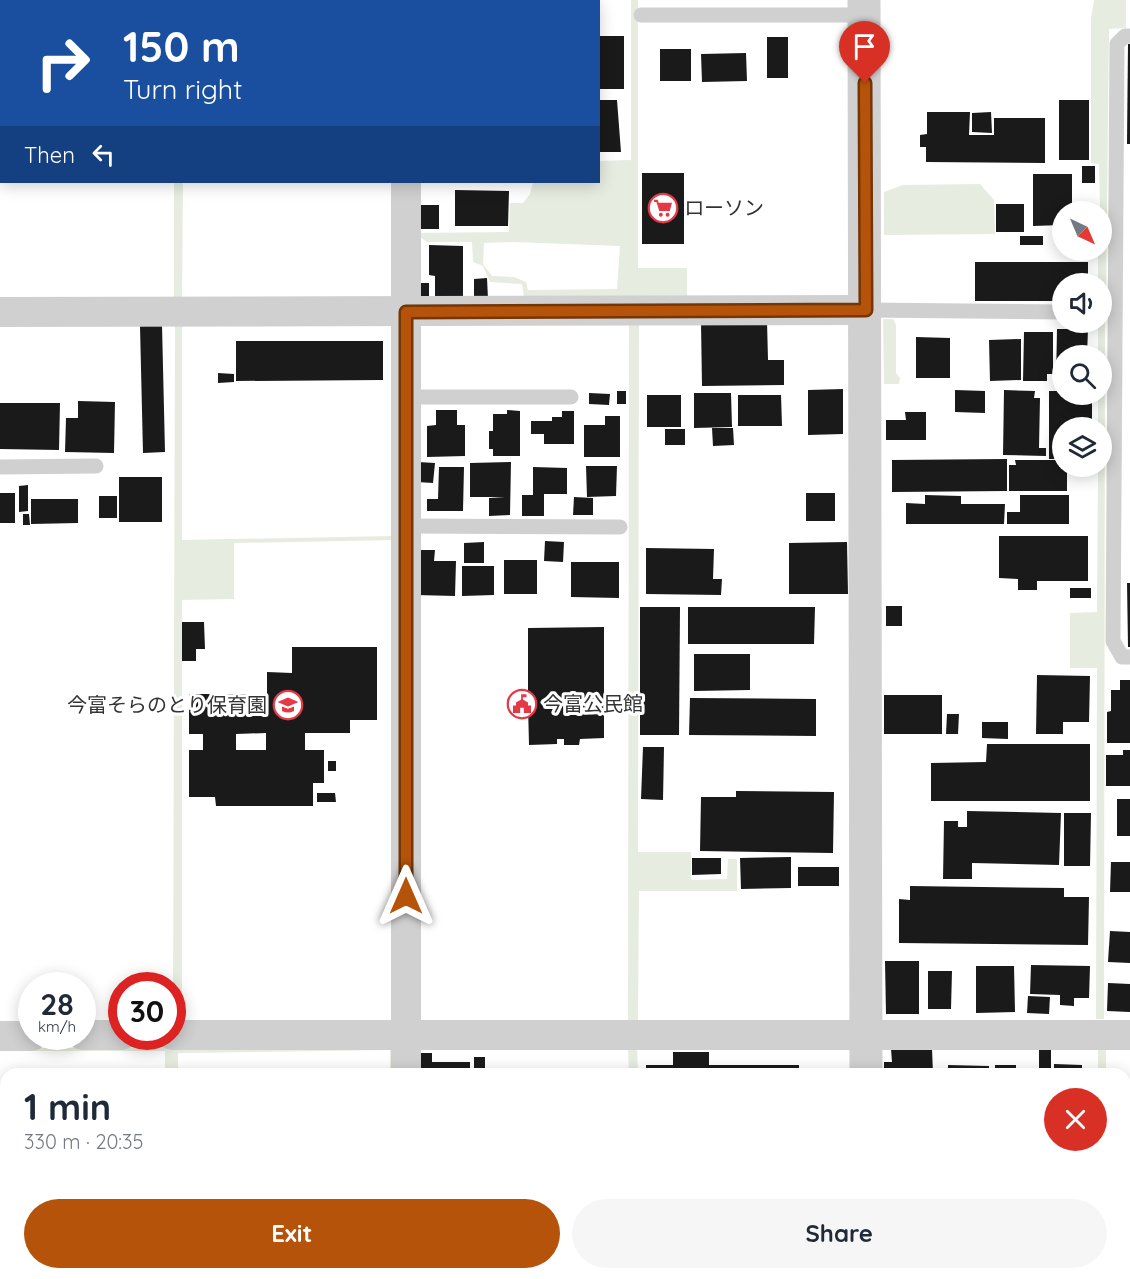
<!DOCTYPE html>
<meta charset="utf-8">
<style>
:root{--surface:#fff;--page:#f6f6f7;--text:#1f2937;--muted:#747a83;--accent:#b45309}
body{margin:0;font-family:Quicksand,"Noto Sans JP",sans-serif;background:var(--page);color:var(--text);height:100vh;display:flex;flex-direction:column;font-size:22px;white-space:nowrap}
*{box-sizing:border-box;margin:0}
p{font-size:20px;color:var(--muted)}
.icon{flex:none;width:33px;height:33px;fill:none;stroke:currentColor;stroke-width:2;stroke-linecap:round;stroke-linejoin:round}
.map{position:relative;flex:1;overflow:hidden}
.side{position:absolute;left:0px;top:1068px;width:1131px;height:212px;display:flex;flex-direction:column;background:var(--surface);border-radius:18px 18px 0 0;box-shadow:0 3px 15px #0003}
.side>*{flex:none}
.banner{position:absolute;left:0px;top:0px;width:600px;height:183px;box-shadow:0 3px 15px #0003;background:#1a4fa0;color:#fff;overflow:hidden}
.needle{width:39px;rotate:136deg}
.tools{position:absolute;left:1052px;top:201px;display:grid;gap:12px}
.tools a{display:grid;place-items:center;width:60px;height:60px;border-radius:50%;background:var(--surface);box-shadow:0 3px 15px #0003;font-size:30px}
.speed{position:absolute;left:18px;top:972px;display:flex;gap:12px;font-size:30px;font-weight:700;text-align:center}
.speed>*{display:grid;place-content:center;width:78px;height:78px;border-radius:50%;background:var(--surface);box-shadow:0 3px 15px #0003;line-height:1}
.speed small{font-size:15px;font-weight:400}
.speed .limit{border:9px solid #d22;background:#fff;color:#111}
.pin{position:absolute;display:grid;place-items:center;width:51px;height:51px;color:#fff;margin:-62px -26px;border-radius:50% 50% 50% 0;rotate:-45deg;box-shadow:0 0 6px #0007}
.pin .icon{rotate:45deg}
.me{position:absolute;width:66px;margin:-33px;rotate:0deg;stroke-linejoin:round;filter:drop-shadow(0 0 4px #0008)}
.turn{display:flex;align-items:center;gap:21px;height:126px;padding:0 24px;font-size:27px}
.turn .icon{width:78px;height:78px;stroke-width:2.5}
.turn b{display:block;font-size:42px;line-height:51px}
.then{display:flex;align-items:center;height:57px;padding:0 24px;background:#0003;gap:12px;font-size:22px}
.round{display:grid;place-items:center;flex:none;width:63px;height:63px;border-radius:32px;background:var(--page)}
.overview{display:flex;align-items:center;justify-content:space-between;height:102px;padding:0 24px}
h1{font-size:36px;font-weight:800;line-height:45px}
.button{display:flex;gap:12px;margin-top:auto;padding:12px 24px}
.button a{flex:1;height:69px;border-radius:36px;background:var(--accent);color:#fff;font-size:24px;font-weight:800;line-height:69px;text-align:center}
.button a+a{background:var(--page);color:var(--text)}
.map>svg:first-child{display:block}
.green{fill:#e6ecdf;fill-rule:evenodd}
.building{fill:#1a1a1a;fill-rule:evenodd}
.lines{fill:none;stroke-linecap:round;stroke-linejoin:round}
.service{stroke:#d0d0d0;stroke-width:15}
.minor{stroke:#d0d0d0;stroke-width:30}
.tertiary{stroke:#d0d0d0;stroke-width:33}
.route-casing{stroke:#753606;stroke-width:15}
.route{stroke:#b45309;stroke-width:10}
.labels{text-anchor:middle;stroke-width:6;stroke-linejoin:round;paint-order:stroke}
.poi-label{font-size:20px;fill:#333;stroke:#fff;text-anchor:start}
</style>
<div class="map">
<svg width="1130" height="1279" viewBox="0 0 1130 1279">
<rect width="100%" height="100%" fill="#fff"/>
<g class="green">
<path d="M631 0H638V268H687V302L524 297 522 284 490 282 483 266 473 262 472 242H427L414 233 509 232 510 203H523L530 194 533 182H598L599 161 631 160ZM513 242 620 246 617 289 528 290 526 282 514 277 492 276 483 264 484 243Z"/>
<path d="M1094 0H1126V28L1109 29 1106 305H1101V284L1098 283V251L1101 250 1099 164 1091 163V18Z"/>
<path d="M174 182H183L182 300H174Z"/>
<path d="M980 184 994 200 995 234 884 235V192L903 185Z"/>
<path d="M629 318H639L638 852H691V880L727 879 728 859H737V891H639L638 1020H628Z"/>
<path d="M883 319H893L896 325V373L900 378 899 384H884Z"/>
<path d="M1101 320H1105L1104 1019H1096L1097 668H1070V613L1097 612 1098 467 1101 466V428L1098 427V395L1101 394V356L1098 355V323L1101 322Z"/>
<path d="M175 321H182V540L393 536 394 540 234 543V599L182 600V1021L173 1020Z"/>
<path d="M0 1048H393V1074H390V1050L178 1053V1074H165V1051H0Z"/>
<path d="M628 1048H637L638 1074H629Z"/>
<rect x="1098" y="1048" width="8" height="26"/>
<path d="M1125 1261H1130V1279H1098V1274H1125Z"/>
</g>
<g class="building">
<rect x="598" y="36" width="26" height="53"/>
<rect x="767" y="37" width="21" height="41"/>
<path d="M1128 44H1130V144H1127Z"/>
<rect x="660" y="49" width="31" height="32"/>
<path d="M746 53 747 81 702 82 701 54Z"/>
<path d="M598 100H617L621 152H598Z"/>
<rect x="1059" y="100" width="30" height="60"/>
<path d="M927 112H970L969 135H994V118H1045V163L926 162V147H920V135L927 134Z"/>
<path d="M991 112 992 133 972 132V113Z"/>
<rect x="1082" y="166" width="13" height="17"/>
<rect x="642" y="173" width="42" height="71"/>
<path d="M1033 174H1072V212H1062V225L1033 226Z"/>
<path d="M455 190 509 191 508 226H455Z"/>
<rect x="996" y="204" width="28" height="28"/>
<rect x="417" y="205" width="22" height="24"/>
<rect x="1020" y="236" width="23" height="9"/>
<path d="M429 245 463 246V297H435V276L429 275Z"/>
<path d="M975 262H1088V284H1062V301H975Z"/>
<path d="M487 278 488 299H474V279Z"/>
<rect x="417" y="283" width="12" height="19"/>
<path d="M767 321 768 360H784V385L702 386 701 322Z"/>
<path d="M162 325 165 452 143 453 140 326Z"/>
<path d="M1057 329H1088L1087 356H1062V382H1056Z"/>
<path d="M1024 332H1053V374H1047V381H1023Z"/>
<path d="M916 337 950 338V378H916Z"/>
<path d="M1021 339V380L990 381 989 340Z"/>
<path d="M236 341H383V380L236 381Z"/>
<path d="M218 373 234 374V382L218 383Z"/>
<path d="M843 389V434L808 435V390Z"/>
<path d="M955 390 985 391V413L955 412Z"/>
<path d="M1004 390 1035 391 1034 398H1040L1039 448H1046V456L1003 455Z"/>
<rect x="617" y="391" width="9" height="13"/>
<path d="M1049 391H1062V394H1092V428H1062V459H1049Z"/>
<path d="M589 393 610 394 609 405 589 404Z"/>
<path d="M694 393H731L732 427 694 428Z"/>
<rect x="647" y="395" width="34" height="32"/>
<path d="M738 395H781L782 426H738Z"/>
<path d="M78 401 115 402 114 453 65 452 66 418H78Z"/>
<path d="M0 403H60L59 450 0 449Z"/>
<path d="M436 410H457V425H465V456L427 457V426L436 425Z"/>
<path d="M507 410 520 411V456H493V449H489V431H493V414H507Z"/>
<path d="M562 411H574V444H544V434H531V421H552V417H562Z"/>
<path d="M905 412H926V440H886V420H906Z"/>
<path d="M605 416H620V457H584V425H605Z"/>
<path d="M712 428H733L734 445 713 446Z"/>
<rect x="665" y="429" width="20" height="16"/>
<path d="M1007 459V491L892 492V460Z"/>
<path d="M1015 460H1060L1059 467H1067V491H1009V465H1016Z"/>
<path d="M418 462 435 463 433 483 417 482Z"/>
<path d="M511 462 510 515 489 516V498L505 497H470V463Z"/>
<path d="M586 466H617L616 496 587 497Z"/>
<path d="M439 467H464L463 511H427V499H438Z"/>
<path d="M533 467 567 468V494H544V516H522V495H533Z"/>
<rect x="119" y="477" width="43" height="45"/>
<path d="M28 485V511L19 512V486Z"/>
<rect x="0" y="493" width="15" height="30"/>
<rect x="806" y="493" width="29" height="28"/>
<path d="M925 495 961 496V504H1005L1004 524H906V503L925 504Z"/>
<path d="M1020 495H1069V524H1007V512H1020Z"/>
<rect x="99" y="496" width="18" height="22"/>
<path d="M574 497 593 498V515H573Z"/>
<path d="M31 499H78V523L31 524Z"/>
<path d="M23 514H29L30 525H23Z"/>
<path d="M999 536H1088V581H1037V590H1018V579L999 578Z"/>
<path d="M545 541 564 542 563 562 544 561Z"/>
<path d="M484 542V563H464V543Z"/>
<path d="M847 542 848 594H789V543Z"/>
<path d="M646 548 714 549 713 579H722L721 595 646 594Z"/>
<path d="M417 550H435L434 561H456L455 596 416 595Z"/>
<rect x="504" y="560" width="33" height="34"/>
<path d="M571 562H619V598L571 597Z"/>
<path d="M462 566H494V595L462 596Z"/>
<path d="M1127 583H1130V647H1128Z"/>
<rect x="1070" y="588" width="21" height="10"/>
<rect x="886" y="606" width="16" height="20"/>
<path d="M640 607H680L679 735H640Z"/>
<path d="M688 607H815L814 644H688Z"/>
<path d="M182 622H204L205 649H196V661H182Z"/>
<path d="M604 627V738L580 739 579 745H564V739H557V744L529 745 528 704H520V690H528V628Z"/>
<path d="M292 647H377V720H350V733H305V750H324V783H313V806H216L215 797H189V750H203V734H189V694H267V672L292 673ZM266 733V750H236V734Z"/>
<path d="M694 654H750V690L694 691Z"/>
<path d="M1037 675 1090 676 1089 722H1063V734H1036Z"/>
<path d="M1120 680H1130V743H1107V712L1111 711V690H1120Z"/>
<rect x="884" y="695" width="58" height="39"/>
<path d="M690 698 816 699V736L689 735Z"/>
<path d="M947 714H959L958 734H946Z"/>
<path d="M982 722H1008V739L982 738Z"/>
<path d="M987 744H1090V801H931V763L986 762Z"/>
<path d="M643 747H664L663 800 641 799Z"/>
<path d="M1123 750H1130V786H1106V755H1123Z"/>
<rect x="328" y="761" width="8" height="10"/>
<path d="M736 791 834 792 833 853 700 851 701 797H736Z"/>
<path d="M317 793H335L336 802H317Z"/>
<rect x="1117" y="799" width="13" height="37"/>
<path d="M967 811 1061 813 1059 865 972 863V879H943L944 821H958V827H967Z"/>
<path d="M1064 813H1091L1090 866H1064Z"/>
<path d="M791 857V888L741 889 740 858Z"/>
<path d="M692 858H721V874L692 875Z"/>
<path d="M1111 862H1130V892H1110Z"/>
<rect x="798" y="867" width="41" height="19"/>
<path d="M910 886 1064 888V897H1089L1088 945 899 943V899L910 900Z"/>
<path d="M1110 931 1130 932V963L1108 962Z"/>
<path d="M885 961H919V1014H886Z"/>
<path d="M1031 965 1090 966 1089 998H1074V1006L1060 1005V995L1030 994Z"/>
<path d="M976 966H1014L1015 1012 976 1013Z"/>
<path d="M928 971H952L951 1009H928Z"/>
<path d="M1108 983 1130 984V1012L1107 1011Z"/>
<path d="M1028 996 1050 997 1049 1014 1027 1013Z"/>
<path d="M932 1048 933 1074H884V1062H892L891 1049Z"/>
<path d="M1051 1048V1071H1039V1049Z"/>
<path d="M673 1052H709V1065H799V1074H646V1065H673Z"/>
<path d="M414 1053H432V1062H470V1074H414Z"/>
<rect x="474" y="1057" width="11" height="17"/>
<path d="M1054 1064 1082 1065V1074H1054Z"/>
<path d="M948 1065 989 1066V1074H948Z"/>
<rect x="995" y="1065" width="21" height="9"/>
<rect x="493" y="1068" width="30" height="6"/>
<path d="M1128 1120H1130V1175H1125V1123H1128Z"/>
<rect x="1125" y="1208" width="5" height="48"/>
<rect x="944" y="1274" width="34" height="5"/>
</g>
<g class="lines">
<g class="service">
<path d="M641 15H864"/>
<path d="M1130 36H1125L1117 44 1113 641 1122 657H1130"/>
<path d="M866 310 1062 312"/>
<path d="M407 397H571"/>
<path d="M0 467 96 466"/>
<path d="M405 526 620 527"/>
<path d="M1125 1187H1130"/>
</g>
<g class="minor">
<path d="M406 2V0"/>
<path d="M0 312 866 310"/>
<path d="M82 1035H122"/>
<path d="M172 1035H1130"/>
<path d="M0 1036H32"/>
<path d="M406 1074V182"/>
<path d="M406 1274V1279"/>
</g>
<g class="tertiary">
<path d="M864 0 866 1074"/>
<path d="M866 1279V1274"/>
</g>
</g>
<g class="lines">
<g class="route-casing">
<path id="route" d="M406 896V312L866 310 865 83"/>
</g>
<use href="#route" class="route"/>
</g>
<defs>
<g id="supermarket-ring" transform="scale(1.5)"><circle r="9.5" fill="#fff" stroke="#e63946" stroke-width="1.5"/><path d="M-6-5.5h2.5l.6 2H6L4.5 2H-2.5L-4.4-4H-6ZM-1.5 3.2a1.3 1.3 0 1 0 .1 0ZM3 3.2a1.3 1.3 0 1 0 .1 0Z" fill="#e63946"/></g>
<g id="civic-ring" transform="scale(1.5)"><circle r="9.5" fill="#fff" stroke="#e63946" stroke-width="1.5"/><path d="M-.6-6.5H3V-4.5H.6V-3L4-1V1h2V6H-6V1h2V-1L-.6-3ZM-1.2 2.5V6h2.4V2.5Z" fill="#e63946"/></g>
<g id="school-ring" transform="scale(1.5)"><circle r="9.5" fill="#fff" stroke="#e63946" stroke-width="1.5"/><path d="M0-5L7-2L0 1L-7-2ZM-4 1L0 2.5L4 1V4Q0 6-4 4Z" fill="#e63946"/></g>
</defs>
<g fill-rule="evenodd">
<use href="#supermarket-ring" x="663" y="208"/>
<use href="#civic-ring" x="522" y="704"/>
<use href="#school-ring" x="288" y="705"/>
</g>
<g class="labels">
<g class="poi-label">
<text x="684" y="215">ローソン</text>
<text x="543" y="711">今富公民館</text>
<text x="267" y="712" text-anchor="end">今富そらのとり保育園</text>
</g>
</g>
</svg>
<div class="tools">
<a><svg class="needle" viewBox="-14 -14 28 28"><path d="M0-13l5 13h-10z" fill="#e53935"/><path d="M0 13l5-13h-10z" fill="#747a83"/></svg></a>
<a><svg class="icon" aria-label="sound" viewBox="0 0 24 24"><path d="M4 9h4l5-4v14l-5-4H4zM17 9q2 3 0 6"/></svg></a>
<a><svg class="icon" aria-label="search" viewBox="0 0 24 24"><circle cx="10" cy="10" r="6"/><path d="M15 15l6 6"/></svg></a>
<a><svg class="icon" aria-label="layers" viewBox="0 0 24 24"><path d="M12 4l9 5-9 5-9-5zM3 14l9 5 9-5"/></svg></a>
</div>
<div class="speed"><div>28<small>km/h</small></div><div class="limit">30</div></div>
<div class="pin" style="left:865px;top:83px;background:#d93025"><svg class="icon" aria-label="arrive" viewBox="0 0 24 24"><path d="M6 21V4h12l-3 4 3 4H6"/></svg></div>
<svg class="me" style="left:406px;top:896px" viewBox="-20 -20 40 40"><path d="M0-17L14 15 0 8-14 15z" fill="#b45309" stroke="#fff" stroke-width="4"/></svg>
<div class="banner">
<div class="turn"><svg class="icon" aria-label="right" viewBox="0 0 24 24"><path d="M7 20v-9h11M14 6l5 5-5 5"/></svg><div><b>150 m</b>Turn right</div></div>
<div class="then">Then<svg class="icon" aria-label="left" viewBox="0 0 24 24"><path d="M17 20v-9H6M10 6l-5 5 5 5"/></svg></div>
</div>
<section class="side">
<div class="overview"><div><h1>1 min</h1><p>330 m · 20:35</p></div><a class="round" style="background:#d93025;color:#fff"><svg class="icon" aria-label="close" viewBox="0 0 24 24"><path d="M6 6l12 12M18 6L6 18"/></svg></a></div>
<div class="button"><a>Exit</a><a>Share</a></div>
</section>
</div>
